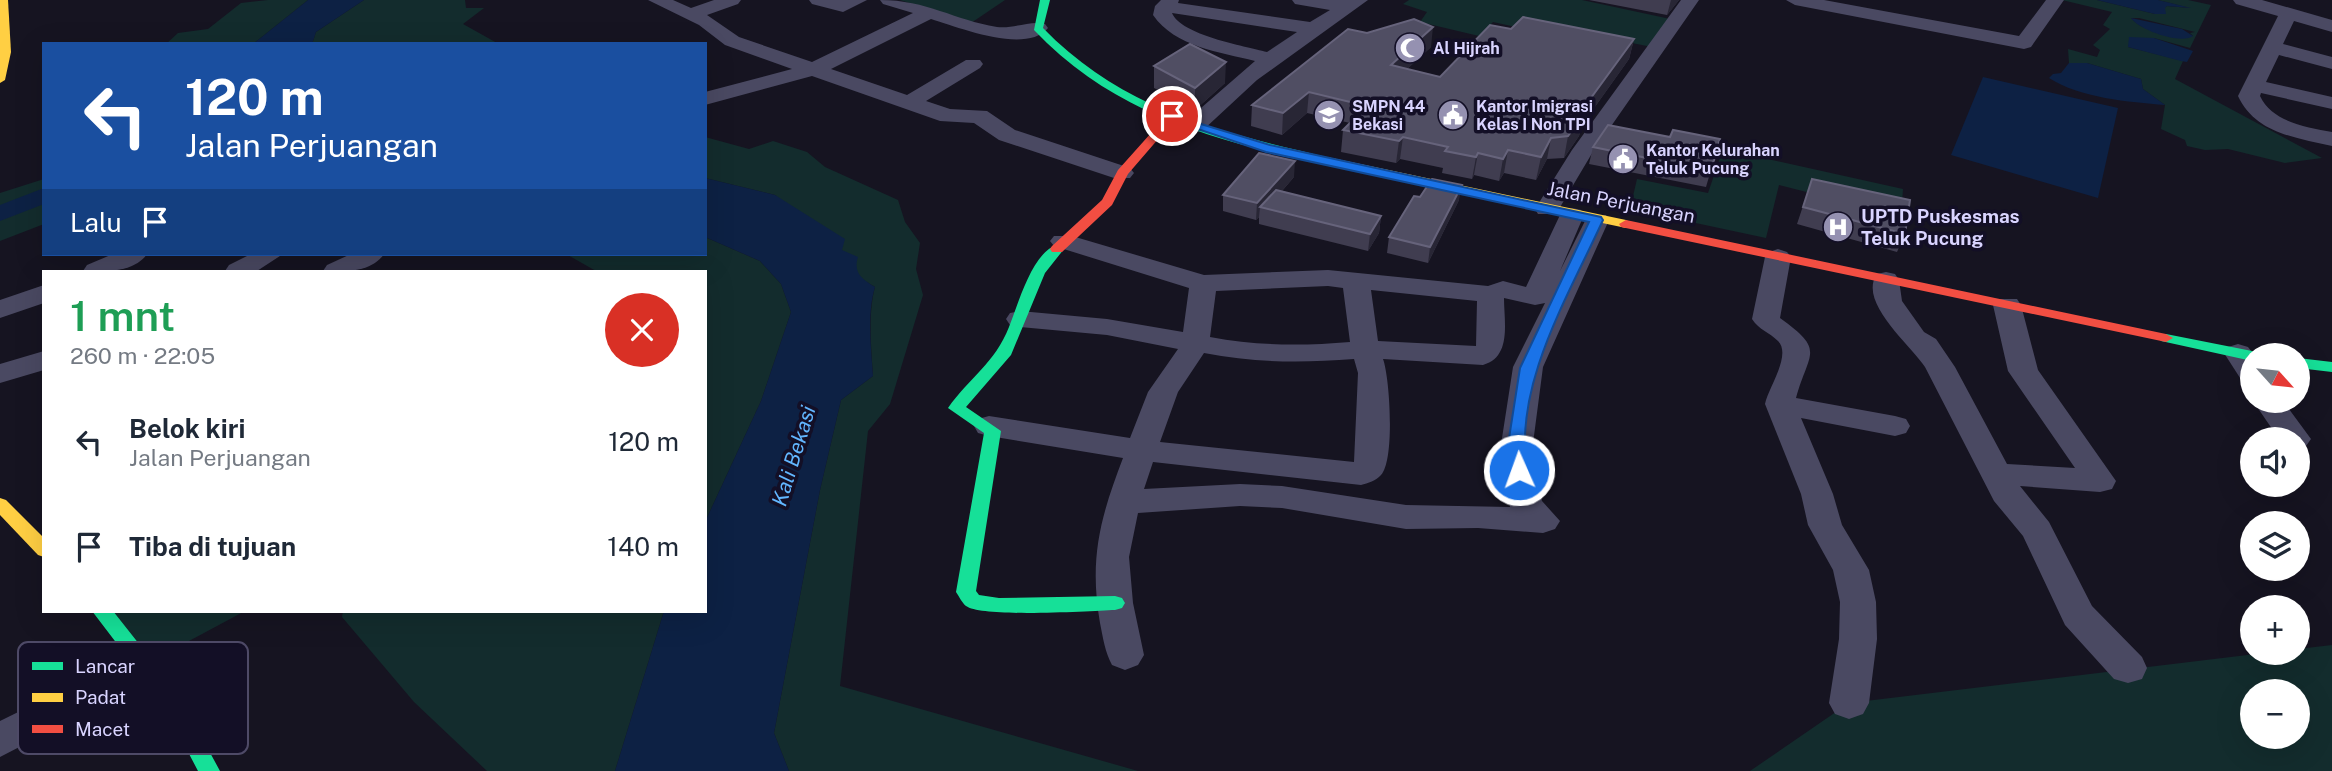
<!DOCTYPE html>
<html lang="id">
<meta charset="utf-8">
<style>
:root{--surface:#fff;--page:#f2f2f3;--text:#1f2937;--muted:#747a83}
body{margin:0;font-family:"Public Sans",sans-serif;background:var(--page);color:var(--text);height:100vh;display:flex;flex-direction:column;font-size:26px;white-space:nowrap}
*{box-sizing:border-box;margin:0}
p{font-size:23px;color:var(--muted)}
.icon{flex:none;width:38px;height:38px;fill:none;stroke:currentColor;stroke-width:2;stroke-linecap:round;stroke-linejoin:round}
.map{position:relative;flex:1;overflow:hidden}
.sheet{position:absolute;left:42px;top:270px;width:665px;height:343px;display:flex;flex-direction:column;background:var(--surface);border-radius:0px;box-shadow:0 7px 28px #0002}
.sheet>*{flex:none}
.top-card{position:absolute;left:42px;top:42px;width:665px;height:214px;border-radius:0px;box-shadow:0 7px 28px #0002;background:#1a4fa0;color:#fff;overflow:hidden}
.needle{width:46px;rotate:117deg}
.buttons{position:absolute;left:2240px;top:343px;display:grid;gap:14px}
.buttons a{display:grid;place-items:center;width:70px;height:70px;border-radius:50%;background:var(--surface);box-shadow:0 7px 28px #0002;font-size:35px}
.pin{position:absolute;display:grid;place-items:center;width:60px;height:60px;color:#fff;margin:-30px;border:4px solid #fff;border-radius:50%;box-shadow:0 2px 7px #0007}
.me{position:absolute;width:77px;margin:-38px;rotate:358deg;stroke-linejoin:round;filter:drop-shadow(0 0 5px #0008)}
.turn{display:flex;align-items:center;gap:24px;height:147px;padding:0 28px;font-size:32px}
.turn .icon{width:91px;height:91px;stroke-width:2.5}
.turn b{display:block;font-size:49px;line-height:60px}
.then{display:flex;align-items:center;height:66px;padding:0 28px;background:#0003;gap:14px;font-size:26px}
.round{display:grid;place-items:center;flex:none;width:74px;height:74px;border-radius:37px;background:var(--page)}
.headline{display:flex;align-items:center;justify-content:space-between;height:119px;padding:0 28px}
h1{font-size:42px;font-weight:600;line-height:52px;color:#1e9e55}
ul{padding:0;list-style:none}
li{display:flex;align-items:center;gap:21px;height:105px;padding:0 28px}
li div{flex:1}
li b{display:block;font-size:26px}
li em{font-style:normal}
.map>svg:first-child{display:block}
.green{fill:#132c2d;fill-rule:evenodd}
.water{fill:#0d2144}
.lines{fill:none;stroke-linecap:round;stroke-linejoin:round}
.street{fill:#4a4962;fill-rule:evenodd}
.fast{fill:#16e098;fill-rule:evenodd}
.slow{fill:#ffcf43;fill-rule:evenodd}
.jam{fill:#f24e42;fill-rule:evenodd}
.wall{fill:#403d50}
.shaded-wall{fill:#282635}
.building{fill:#504e63;stroke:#66637b;stroke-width:2}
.route{fill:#1a73e8;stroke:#114b97;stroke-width:2}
.labels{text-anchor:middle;stroke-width:7;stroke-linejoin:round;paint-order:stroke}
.far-poi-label{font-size:16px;font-weight:bold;fill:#d9d4ff;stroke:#130f26;text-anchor:start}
.street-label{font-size:19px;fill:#d9d4ff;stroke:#130f26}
.poi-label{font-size:19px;font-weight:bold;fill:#d9d4ff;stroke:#130f26;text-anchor:start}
.water-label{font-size:21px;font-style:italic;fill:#62b6ff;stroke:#130f26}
.key{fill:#130f26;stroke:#4e4a67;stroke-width:2}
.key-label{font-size:19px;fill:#d9d4ff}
</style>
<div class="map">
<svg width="2332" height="771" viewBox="0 0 2332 771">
<rect width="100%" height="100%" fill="#161421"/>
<g class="green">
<path d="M268 0H308L253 44H166L178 33 208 29 241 3Z"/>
<path d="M364 0H465L466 8H484L463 24 497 43 312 44 316 32Z"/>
<path d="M900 0H1005L971 23Z"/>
<path d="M1409 0H1582L1675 20 1657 48 1531 23 1525 29 1493 22 1479 36 1420 22 1427 12 1403 4Z"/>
<path d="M2062 0H2097L2155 14 2167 6 2190 8 2158 0H2188L2211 5 2190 48 2154 38 2131 39 2128 47 2183 61 2175 79 2322 158 2285 163 2228 149 2205 150 2187 146 2185 140 2161 129 2165 105 2143 89 2141 79 2087 63H2069L2068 49 2097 57 2100 50 2093 45 2110 29 2103 25 2112 12ZM2131 18H2139L2195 32 2190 33 2193 36C2171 33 2146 35 2131 18Z"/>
<path d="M705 137 749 149 773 141 807 152 825 167 898 200 905 222 920 243 916 269 923 295 890 404 868 431 840 686 1138 771H789L774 733 820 490 841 400 873 376C871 348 868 312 875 287L860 278 842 250 775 195 705 178Z"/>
<path d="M1723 149 1903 189 1901 216 1779 185 1766 238 1630 209 1637 179 1708 193Z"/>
<path d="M44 179V224L0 241V193Z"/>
<path d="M705 237 760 261 781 284 791 312 761 401 705 522V271H596L566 254H705Z"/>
<path d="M102 611H245L146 664Z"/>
<path d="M343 611H664L615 771H487L414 702 342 617Z"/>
<path d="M2332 645V771H1750L1849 703 2264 653H2298V649ZM2252 691H2298V737H2252Z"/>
</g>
<g class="water">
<path d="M308 0H364L316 32 312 44H253Z"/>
<path d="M2097 0H2158L2191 8 2167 6 2165 8 2166 14H2155Z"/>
<path d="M2131 18 2182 29 2193 36C2181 45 2139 30 2131 18Z"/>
<path d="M2129 37 2154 38 2193 51 2187 62 2181 61 2128 47Z"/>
<path d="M2069 63H2087L2141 79 2143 89 2165 105C2129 102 2080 98 2049 78L2053 74 2061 73Z"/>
<path d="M1983 77 2118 108 2098 198 1951 155Z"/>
<path d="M705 178 775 195 845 239 842 250 858 257C853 273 862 279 875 287 867 313 871 348 873 376L841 400 820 490 774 733 789 771H615L664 611H705V522L761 401 791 312 781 284 760 261 705 237Z"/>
<path d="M44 188V204L0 221V205Z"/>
</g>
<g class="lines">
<g class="street">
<path d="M648 0H673L691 8 714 0H741L738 4 707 15 739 37 812 62 913 13 883 4 880 0C927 0 954 20 997 27 1014 29 1031 20 1045 24L1048 28C1026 55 958 27 931 19L831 69 907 95 966 60H980L983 64 980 68 926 101 950 109 987 111 1015 130 1130 168 1134 173 1130 178H1114L999 140 974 123 940 121 812 76 705 105V92L792 69 725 45 699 25Z"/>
<path d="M809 0H867L843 12 812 4Z"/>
<path d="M1161 0H1179L1178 3 1310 22 1330 10 1295 4 1292 0H1368L1257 80 1202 131 1194 133 1183 126 1186 121 1255 61C1220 52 1175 47 1153 15L1155 6ZM1172 13 1297 32 1267 52C1244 46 1181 35 1172 13Z"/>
<path d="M1681 0H1699L1591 155 1556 214H1538L1535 209 1572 150Z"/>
<path d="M1786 0H1824L2019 36 2046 0H2064L2031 47 2024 49 1795 5Z"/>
<path d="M2233 0H2262L2332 20V32L2294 21 2283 44 2332 57V69L2279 55 2266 82 2332 97V109L2261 93 2260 96C2272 122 2306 127 2332 132V146C2296 138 2255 133 2238 96L2278 16 2236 4Z"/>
<path d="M1572 208 1581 210 1584 215 1560 271 1588 215H1606L1609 220 1543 367 1532 451 1542 501 1560 521 1555 529 1543 533 1478 528 1406 529 1282 508 1240 506 1138 513 1129 557 1133 603 1144 655 1138 665 1125 670 1112 665C1105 652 1103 638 1100 623 1089 559 1100 518 1123 458L989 436 978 433 974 426 978 419 989 416 1130 438 1148 392 1178 349 1107 335 1020 327 1010 325 1006 319 1010 313 1020 311 1107 319 1183 332 1189 288 1054 246 1050 241 1054 236H1072L1204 275 1328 270 1488 286 1503 281 1526 287 1560 215 1563 210ZM1328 286 1343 288 1350 342C1302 346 1258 346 1210 337L1216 291ZM1371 290 1477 301 1476 346 1378 341ZM1504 298 1535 305 1545 303 1513 367 1500 451 1510 507 1406 505 1282 486 1240 484 1144 489 1153 462 1361 485C1368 483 1376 481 1381 475 1395 460 1390 378 1383 359L1483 365C1512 357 1504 322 1504 298ZM1204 353C1255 363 1302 363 1354 359L1358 373 1354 462 1160 442 1178 392Z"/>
<path d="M1778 249 1787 252 1791 257 1780 318C1826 351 1809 351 1796 398L1895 416 1906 419 1910 426 1906 433 1895 436 1801 418 1833 494 1842 525 1869 570 1876 602 1877 639 1869 703 1863 714 1849 719 1835 714 1829 703 1839 639 1840 602 1833 570 1808 525 1801 494 1765 404C1768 388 1792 355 1778 341 1769 332 1759 330 1752 319L1765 257 1769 252Z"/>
<path d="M113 254H147C134 273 103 272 83 271L87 265Z"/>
<path d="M251 254H283L257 271H225L229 265Z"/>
<path d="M351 254H384C371 273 343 272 323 271L327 265Z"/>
<path d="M1886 272 1895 274 1899 280 1902 301 1924 332 1936 339 1955 367 2007 464 2075 468 2008 371 1993 305 1997 299H2017L2021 305 2038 370 2116 481 2112 489 2100 492 2020 486 2049 522 2092 606 2142 657 2147 668 2142 679 2128 683 2114 679 2065 625 2023 536 1994 501 1925 367C1912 346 1857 302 1877 274Z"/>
<path d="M44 285V303L0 318V300Z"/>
<path d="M2238 344 2248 347 2254 355 2252 384 2242 381 2224 353 2228 347Z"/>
<path d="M44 351V370L0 383V364Z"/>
<path d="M2253 401H2283L2311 439 2306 446 2298 448V439H2279Z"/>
<path d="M146 649 159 653 165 664 159 675 0 757V721Z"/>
</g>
<g class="fast">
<path d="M1040 0H1050L1043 28C1125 112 1221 132 1331 158L1333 161 1327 165C1215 140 1116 116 1034 30Z"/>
<path d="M1057 245 1064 249 1045 273 1011 355 966 407 1001 431 976 591 979 595 999 598 1115 596 1122 598 1125 603 1122 608 1115 610C1089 611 983 618 966 606 962 603 959 596 956 592L984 433 948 408C969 378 995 363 1009 327 1018 305 1032 252 1057 245Z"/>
<path d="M2166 334 2252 351 2259 355H2252V361L2161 341 2159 338Z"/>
<path d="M2298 358 2332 362V372L2298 368Z"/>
<path d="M92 611H113L177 692 220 771H198L163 704Z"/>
</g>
<g class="slow">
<path d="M0 0H8L11 52 5 80 0 83Z"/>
<path d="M1327 157 1626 220 1633 224 1626 228 1323 164V158Z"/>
<path d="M0 498 6 500 44 538V557L38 555 0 515Z"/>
</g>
<g class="jam">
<path d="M1172 113 1178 116 1128 174 1112 205 1062 252H1052L1050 249 1052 246 1102 200 1118 170 1168 114Z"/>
<path d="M1626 220 2166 334 2173 338 2166 342 1621 227 1619 224Z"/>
</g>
</g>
<g class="wall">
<path d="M1589 0H1679L1667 15Z"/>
<path d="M1511 29 1634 39 1629 59 1582 125 1579 136 1564 158 1547 159 1536 180 1504 173 1499 181 1474 175 1472 179 1442 173 1443 168 1400 159 1396 163 1341 152 1343 130 1350 123 1307 113 1282 135 1251 126 1252 105 1431 47 1407 69 1440 77Z"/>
<path d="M1154 66 1225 83 1195 110 1154 88Z"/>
<path d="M1670 137 1720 139 1706 187 1589 164 1593 147Z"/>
<path d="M1294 177 1282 191 1381 216 1379 233 1368 251 1259 224V217L1256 220 1223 211V195Z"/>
<path d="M1812 179 1905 234 1897 252 1797 224Z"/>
<path d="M1420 197 1459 200 1428 263 1387 253 1389 237Z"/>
</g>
<g class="shaded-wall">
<path d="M1671 0H1679L1667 15Z"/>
<path d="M1433 27 1431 47 1389 86 1391 65Z"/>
<path d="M1634 39 1629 59 1582 125 1579 136 1564 158 1568 136 1580 113Z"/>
<path d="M1226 62 1225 83 1195 110V88Z"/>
<path d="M1309 92 1307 113 1282 135 1283 113Z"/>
<path d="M1403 137 1400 159 1396 163 1399 141Z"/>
<path d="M1551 138 1547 159 1536 180 1541 157Z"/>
<path d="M1508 150 1504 173 1499 181 1503 159Z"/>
<path d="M1478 153 1474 175 1472 179 1476 157Z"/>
<path d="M1295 161 1294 177 1266 209 1260 207 1259 217 1256 220 1257 203Z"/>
<path d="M1462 185 1459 200 1428 263 1430 247Z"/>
<path d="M1381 216 1379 233 1368 251 1370 234Z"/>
</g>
<g class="building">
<path d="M1523 17 1634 39 1580 113 1584 114 1568 136 1551 138 1541 157 1508 150 1503 159 1478 153 1476 157 1445 151 1448 147 1403 137 1399 141 1343 130 1367 106 1309 92 1283 113 1252 105 1348 29 1367 33 1414 19 1433 27 1391 65 1440 77 1490 25 1511 29Z"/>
<path d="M1190 44 1226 62 1195 88 1154 66Z"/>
<path d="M1608 125 1670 137 1673 130 1720 139 1711 171 1593 147Z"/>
<path d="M1259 153 1295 161 1257 203 1223 195Z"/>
<path d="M1432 179 1462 185 1430 247 1389 237 1414 196 1420 197Z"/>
<path d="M1812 179 1910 200 1905 234 1803 207Z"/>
<path d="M1276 190 1381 216 1370 234 1260 207Z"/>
</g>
<path class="route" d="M1168 114 1270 145 1601 217 1603 220C1569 295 1513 385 1527 470L1525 474H1513L1507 451 1520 368 1589 222 1266 152 1168 119Z"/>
<defs>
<g id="mosque-disc" transform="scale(1.575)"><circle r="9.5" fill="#9591b1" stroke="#130f26"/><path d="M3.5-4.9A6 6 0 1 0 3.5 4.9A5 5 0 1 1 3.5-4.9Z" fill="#fff"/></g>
<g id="school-disc" transform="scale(1.575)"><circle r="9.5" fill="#9591b1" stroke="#130f26"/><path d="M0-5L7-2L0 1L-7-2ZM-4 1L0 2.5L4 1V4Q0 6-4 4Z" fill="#fff"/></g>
<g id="civic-disc" transform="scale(1.575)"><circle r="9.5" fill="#9591b1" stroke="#130f26"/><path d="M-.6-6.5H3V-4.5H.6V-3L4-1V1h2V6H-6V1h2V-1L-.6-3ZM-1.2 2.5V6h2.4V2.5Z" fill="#fff"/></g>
<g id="hospital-disc" transform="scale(1.575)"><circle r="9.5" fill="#9591b1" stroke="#130f26"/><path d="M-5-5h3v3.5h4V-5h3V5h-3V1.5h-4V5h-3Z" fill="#fff"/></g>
</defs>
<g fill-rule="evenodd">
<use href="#mosque-disc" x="1410" y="48"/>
<use href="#school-disc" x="1329" y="115"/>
<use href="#civic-disc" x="1453" y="115"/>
<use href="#civic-disc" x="1623" y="159"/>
<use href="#hospital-disc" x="1838" y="227"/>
</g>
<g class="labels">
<g class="far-poi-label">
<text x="1433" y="54">Al Hijrah</text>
<text x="1352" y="112">SMPN 44<tspan x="1352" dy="18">Bekasi</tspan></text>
<text x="1476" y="112">Kantor Imigrasi<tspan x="1476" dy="18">Kelas I Non TPI</tspan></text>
<text x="1646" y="156">Kantor Kelurahan<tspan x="1646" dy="18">Teluk Pucung</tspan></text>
</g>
<g class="street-label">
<text transform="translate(1621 202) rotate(11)" y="7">Jalan Perjuangan</text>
</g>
<g class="poi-label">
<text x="1861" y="223">UPTD Puskesmas<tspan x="1861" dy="22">Teluk Pucung</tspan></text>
</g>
<g class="water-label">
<text transform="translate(794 456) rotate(-73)" y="7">Kali Bekasi</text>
</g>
</g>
<rect x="18" y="642" width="230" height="112" rx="10" class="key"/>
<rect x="32" y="662" width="31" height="8" fill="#16e098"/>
<rect x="32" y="693" width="31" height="9" fill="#ffcf43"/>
<rect x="32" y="725" width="31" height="8" fill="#f24e42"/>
<g class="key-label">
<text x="75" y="673">Lancar</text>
<text x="75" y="704">Padat</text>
<text x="75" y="736">Macet</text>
</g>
</svg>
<div class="buttons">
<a><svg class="needle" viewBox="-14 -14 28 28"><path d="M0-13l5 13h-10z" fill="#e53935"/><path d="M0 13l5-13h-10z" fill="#747a83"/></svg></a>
<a><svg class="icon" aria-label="sound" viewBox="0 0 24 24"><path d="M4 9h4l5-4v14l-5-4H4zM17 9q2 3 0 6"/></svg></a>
<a><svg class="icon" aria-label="layers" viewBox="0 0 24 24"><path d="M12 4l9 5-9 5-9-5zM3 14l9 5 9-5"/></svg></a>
<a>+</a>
<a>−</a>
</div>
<div class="pin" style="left:1172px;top:116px;background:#d93025"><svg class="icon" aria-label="arrive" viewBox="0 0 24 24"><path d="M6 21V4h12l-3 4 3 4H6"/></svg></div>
<svg class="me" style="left:1519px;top:470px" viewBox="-20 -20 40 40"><circle r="17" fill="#1a73e8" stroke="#fff" stroke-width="3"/><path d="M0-11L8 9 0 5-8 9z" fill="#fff"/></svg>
<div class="top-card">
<div class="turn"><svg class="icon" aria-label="left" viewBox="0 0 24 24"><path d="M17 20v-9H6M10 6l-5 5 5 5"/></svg><div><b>120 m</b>Jalan Perjuangan</div></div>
<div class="then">Lalu<svg class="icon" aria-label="arrive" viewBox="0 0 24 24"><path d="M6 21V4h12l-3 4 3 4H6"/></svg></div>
</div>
<section class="sheet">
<div class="headline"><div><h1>1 mnt</h1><p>260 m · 22:05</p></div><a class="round" style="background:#d93025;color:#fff"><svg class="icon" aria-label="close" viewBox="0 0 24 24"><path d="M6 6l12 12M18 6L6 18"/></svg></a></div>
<ul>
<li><svg class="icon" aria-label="left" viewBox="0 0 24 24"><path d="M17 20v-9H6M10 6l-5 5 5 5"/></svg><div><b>Belok kiri</b><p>Jalan Perjuangan</p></div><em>120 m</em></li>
<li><svg class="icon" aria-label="arrive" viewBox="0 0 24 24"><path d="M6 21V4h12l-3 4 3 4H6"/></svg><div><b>Tiba di tujuan</b></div><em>140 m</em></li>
</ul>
</section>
</div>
